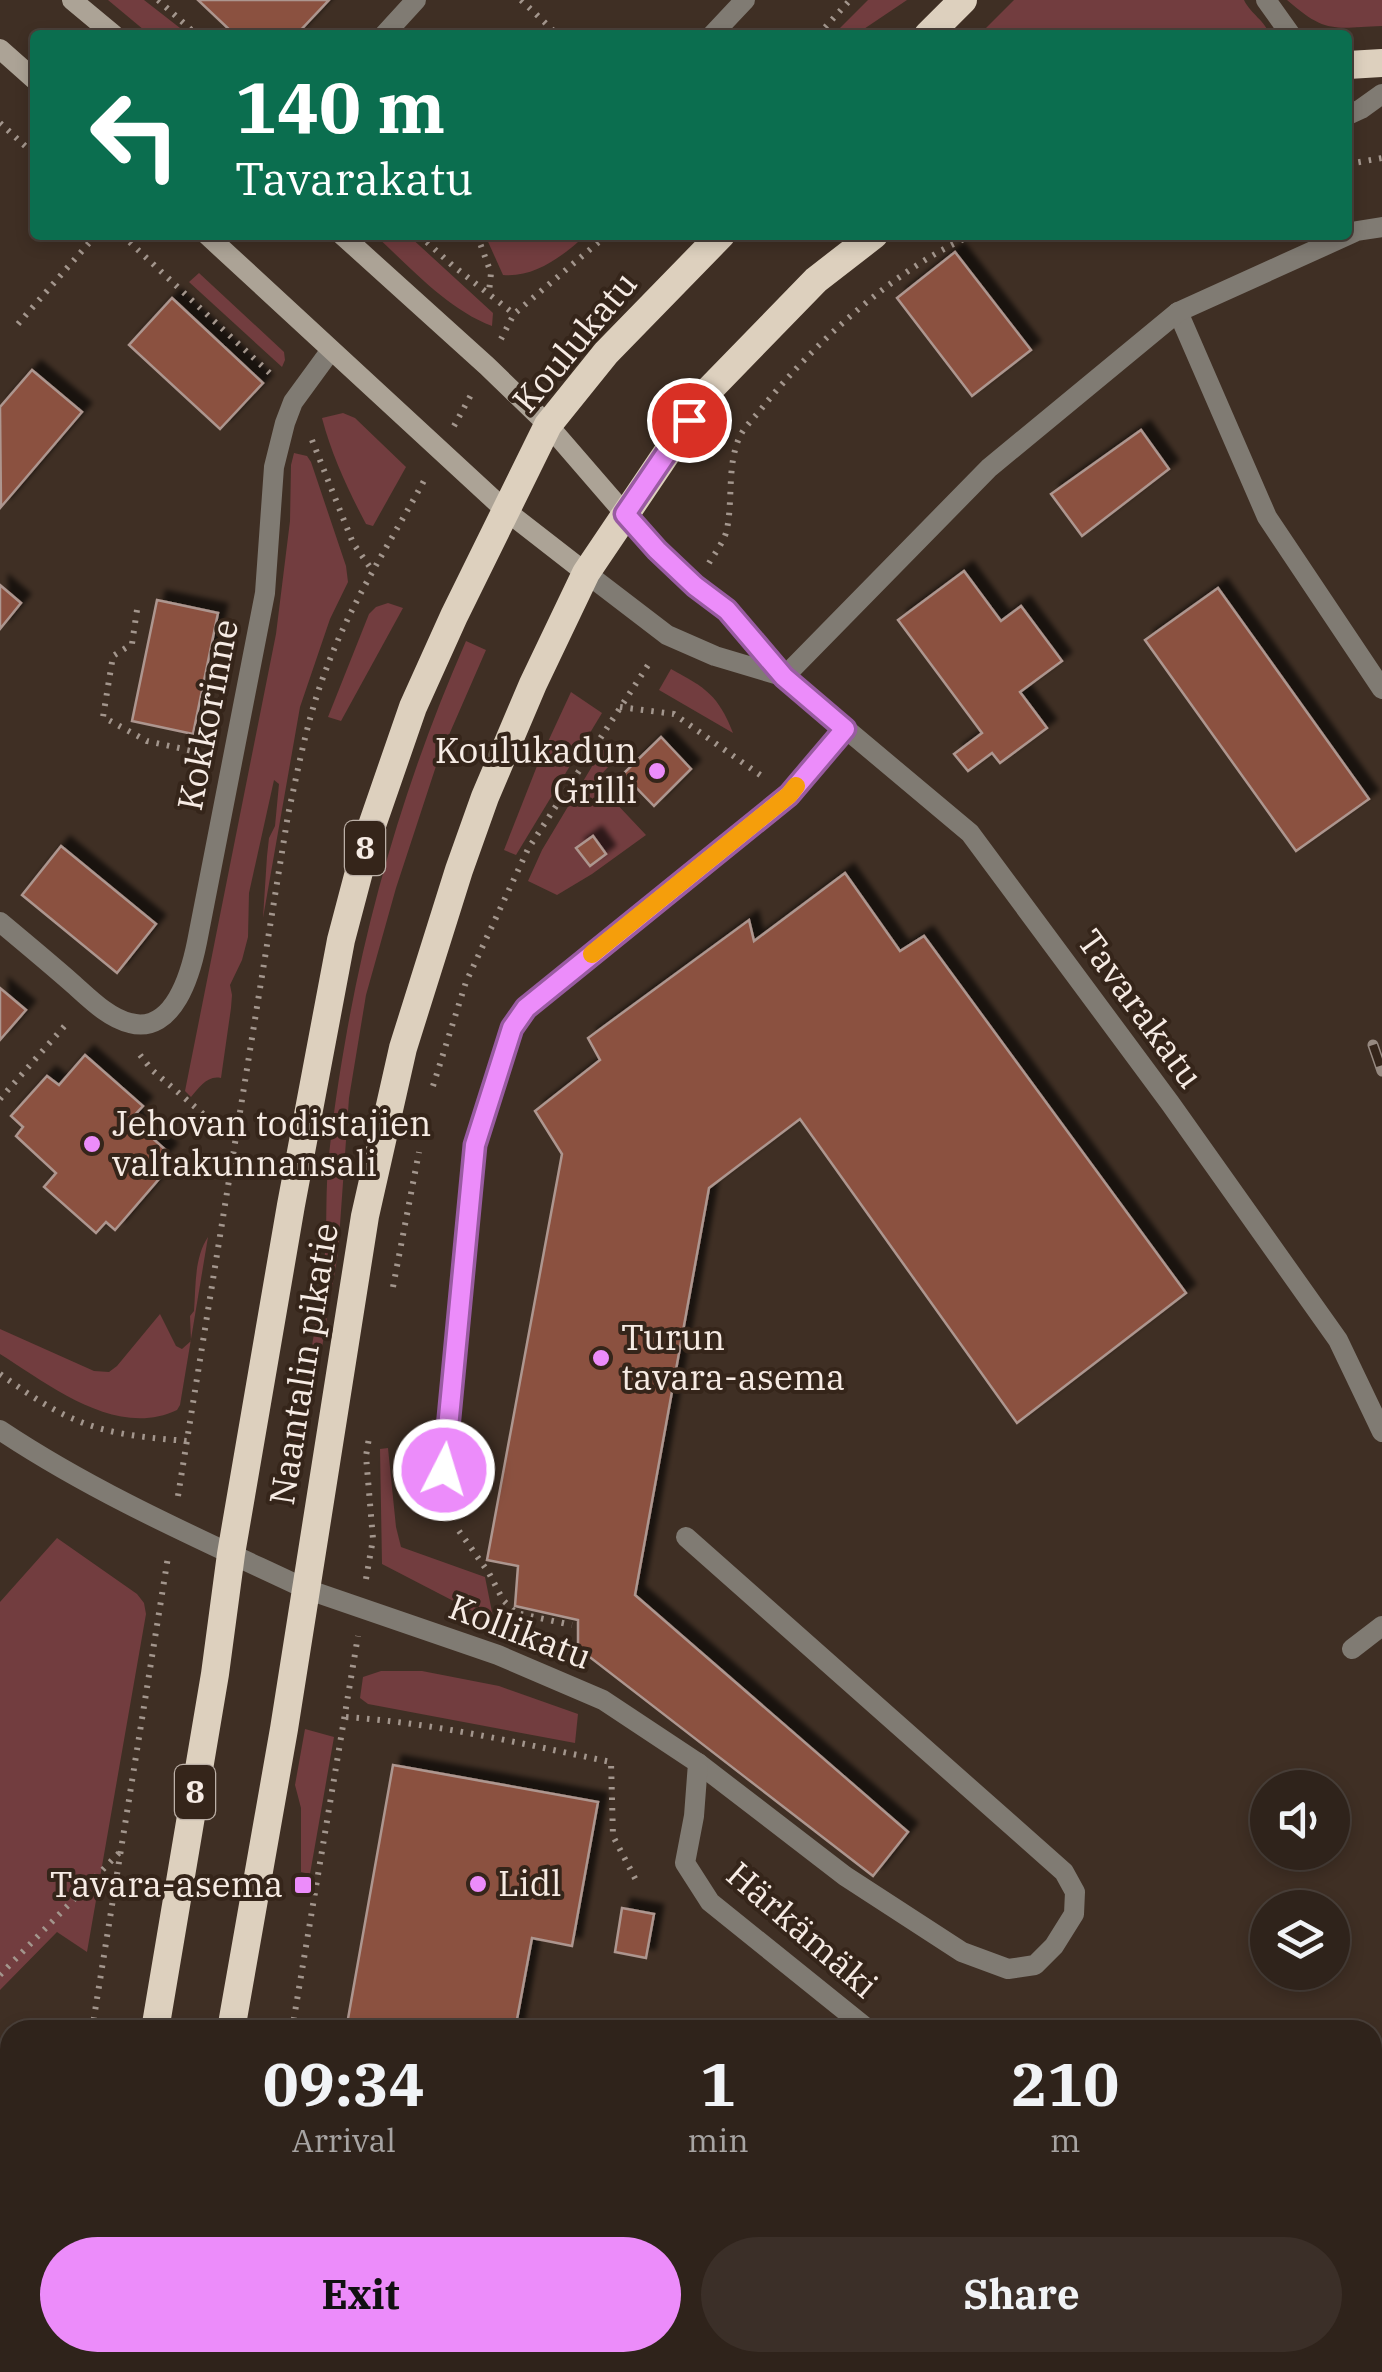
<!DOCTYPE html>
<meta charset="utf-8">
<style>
:root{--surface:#2f231b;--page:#3b2f28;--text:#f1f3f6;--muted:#a7a4a3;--line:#4a403a;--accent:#ec8cfa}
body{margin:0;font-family:"IBM Plex Serif",serif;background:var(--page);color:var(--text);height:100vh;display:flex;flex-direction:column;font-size:38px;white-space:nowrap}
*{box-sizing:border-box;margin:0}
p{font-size:32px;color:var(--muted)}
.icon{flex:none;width:55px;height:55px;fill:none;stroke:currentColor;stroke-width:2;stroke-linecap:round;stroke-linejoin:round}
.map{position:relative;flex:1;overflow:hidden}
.sheet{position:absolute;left:0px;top:2020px;width:1382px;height:352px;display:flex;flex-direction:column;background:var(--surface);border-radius:30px 30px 0 0;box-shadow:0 5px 15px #0003,0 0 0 2px var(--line)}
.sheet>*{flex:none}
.hud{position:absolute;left:30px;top:30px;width:1322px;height:210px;border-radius:10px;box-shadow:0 5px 15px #0003,0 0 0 2px var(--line);background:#0b6e4f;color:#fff;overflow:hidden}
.fabs{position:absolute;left:1250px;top:1770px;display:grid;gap:20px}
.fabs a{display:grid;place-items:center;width:100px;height:100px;border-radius:50%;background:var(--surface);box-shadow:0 5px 15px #0003,0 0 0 2px var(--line);font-size:50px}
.pin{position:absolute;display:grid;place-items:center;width:85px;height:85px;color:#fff;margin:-42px;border:5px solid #fff;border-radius:50%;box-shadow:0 2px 10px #0007}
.me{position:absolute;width:110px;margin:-55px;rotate:5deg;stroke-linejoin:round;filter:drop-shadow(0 0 8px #0008)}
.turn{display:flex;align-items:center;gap:35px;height:210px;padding:0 40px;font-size:45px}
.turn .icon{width:130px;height:130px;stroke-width:2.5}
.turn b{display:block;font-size:70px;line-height:85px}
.eta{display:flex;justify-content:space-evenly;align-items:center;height:170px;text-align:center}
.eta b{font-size:60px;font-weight:700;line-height:70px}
.action{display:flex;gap:20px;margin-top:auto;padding:20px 40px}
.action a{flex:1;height:115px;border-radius:60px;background:var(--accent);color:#111;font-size:40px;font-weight:700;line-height:115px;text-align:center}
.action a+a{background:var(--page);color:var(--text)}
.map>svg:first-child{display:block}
.green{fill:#723d3f}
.building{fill:#8b5140;stroke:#ad968f;stroke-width:2.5;filter:url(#shadow)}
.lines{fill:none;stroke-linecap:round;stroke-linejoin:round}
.path{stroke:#a3968d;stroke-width:6;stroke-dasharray:2.5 8;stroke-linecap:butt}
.service{stroke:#807b73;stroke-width:20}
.minor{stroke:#807b73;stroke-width:20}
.tertiary{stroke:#807b73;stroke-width:20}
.secondary{stroke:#aca396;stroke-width:20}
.trunk{stroke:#ddd0be;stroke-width:28}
.rail-casing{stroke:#968980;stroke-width:11}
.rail{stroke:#35251a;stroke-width:8;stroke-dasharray:22;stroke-linecap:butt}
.route-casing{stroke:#995ba2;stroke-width:25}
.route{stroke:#ec8cfa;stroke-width:18}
.slow{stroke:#f59e0b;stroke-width:18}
.poi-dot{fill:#ec8cfa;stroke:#35251a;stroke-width:4}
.labels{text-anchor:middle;stroke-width:8;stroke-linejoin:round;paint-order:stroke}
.shield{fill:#35251a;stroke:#bcb0a7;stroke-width:2.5}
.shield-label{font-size:32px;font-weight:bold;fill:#f6ebe4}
.street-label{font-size:35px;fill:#f6ebe4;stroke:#35251a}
.poi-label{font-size:35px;fill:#f6ebe4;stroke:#35251a;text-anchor:start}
</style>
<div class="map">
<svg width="1382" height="2372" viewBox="0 0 1382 2372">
<defs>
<filter id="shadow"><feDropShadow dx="9" dy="-9" stdDeviation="2.5" flood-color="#0009"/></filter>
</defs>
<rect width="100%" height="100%" fill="#3f2f24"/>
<g class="green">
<path d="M108 0H144L189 35H150Z"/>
<path d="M868 0H907L855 35H846L839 29Z"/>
<path d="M1014 0H1244C1250 13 1267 23 1268 33L1266 35H979Z"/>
<path d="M1287 0H1382V26C1333 28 1326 34 1287 0Z"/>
<path d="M375 235H408L493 313 492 326C447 309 410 267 375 235Z"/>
<path d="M485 235H586C564 255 535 278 503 275Z"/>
<path d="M199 273 284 352 285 360 282 367 189 282Z"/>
<path d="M343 413 355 418 406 467 373 526 366 524C348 490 332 456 322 418Z"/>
<path d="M294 453 307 456 311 462 346 566 348 582 330 619 300 707 263 918 267 856 269 838 275 826 279 784 274 780 249 893 248 937 242 960 230 985 232 995 231 1008 221 1078C207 1075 199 1088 191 1097L185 1091 276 634 290 521 291 465Z"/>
<path d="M388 603 403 608 341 721 328 717 369 614 376 607Z"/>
<path d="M466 641 486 650 438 760 396 888 366 995 349 1098 338 1253 306 1442 300 1463 293 1477 290 1478 287 1474C300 1407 315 1340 323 1273 328 1237 325 1202 328 1167 332 1121 339 1076 347 1031 371 897 411 766 466 641Z"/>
<path d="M671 669C706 688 718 695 733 733L659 690Z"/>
<path d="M571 692 602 713 516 855 504 850 539 761Z"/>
<path d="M612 741 623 751 595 781 646 835 592 874 557 895 528 881 542 850 606 743Z"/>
<path d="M208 1237 180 1405 177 1410C116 1439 50 1385 0 1354V1329L94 1371 109 1372 117 1366 160 1314 176 1346 182 1349 191 1341 190 1316 194 1311C196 1286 194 1258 208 1237Z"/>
<path d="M388 1448 396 1527 401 1547 485 1577 494 1622 382 1564 380 1449Z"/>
<path d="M57 1538 137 1594 144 1603 146 1614 87 1952 57 1932 0 1990V1602Z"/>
<path d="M381 1671H422L499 1686 578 1714 575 1743 368 1704 360 1698 363 1677Z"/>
<path d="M305 1729 334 1737 310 1874 301 1872V1808L295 1785Z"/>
<path d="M1373 2258 1382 2266V2372H860L864 2362H1372Z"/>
<path d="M488 2363V2362L659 2363 658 2372H482Z"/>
</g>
<g class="building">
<path d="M198 0H329L296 35H235Z"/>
<path d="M955 252 1031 350 972 396 897 298Z"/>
<path d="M172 298 263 383 220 429 129 345Z"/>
<path d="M32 370 82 412 1 507 0 407Z"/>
<path d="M1141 430 1169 469 1082 536 1051 494Z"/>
<path d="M964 571 1001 621 1021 606 1062 661 1020 692 1047 728 1000 763 992 753 968 771 954 754 982 733 898 620Z"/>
<path d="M0 585 21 603 0 629Z"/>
<path d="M1218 588 1369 799 1296 851 1145 640Z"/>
<path d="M157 600 218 613 193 734 132 721Z"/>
<path d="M661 737 691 769 654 806 623 774Z"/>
<path d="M593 836 606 854 590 866 576 848Z"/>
<path d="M61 846 156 924 117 973 22 895Z"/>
<path d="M845 873 900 951 924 936 1186 1293 1017 1423 800 1119 709 1188 635 1595 908 1832 873 1876 578 1648V1620L515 1606 518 1566 487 1560 562 1154 535 1111 600 1060 588 1038 749 920 754 941Z"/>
<path d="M0 988 26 1010 0 1040Z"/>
<path d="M85 1055 143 1106 131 1119 168 1152 157 1164 165 1172 115 1230 106 1222 96 1233 44 1187 56 1173 16 1136 23 1127 11 1116 47 1076 59 1085Z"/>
<path d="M393 1765 598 1802 572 1946 532 1938 515 2030H346Z"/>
<path d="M622 1908 654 1914 646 1958 615 1952Z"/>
</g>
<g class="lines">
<g class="path">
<path d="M158 0 197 35"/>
<path d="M521 0 558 35"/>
<path d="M818 35 850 0"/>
<path d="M0 123 35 155"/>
<path d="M1348 164 1382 158"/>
<path d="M122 235 275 378"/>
<path d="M419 235 452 265 514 314"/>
<path d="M477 235 491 273 489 292"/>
<path d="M18 324 96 235"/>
<path d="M501 339 514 314 607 235"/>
<path d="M454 426 472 393"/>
<path d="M312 440 353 543 372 570"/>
<path d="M709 563C715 553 725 540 727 529 733 499 727 467 739 438 744 427 755 417 762 408 813 344 898 266 973 235"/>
<path d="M137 610 132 644 113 656 103 717 147 741 202 753"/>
<path d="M620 707 674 714 763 777"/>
<path d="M140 1055 152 1070 216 1125"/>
<path d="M433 1086 466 982 528 849 652 659"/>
<path d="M0 1099 69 1021"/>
<path d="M393 1287 419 1152"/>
<path d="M0 1374C24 1391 49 1409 76 1420 110 1435 151 1438 187 1441"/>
<path d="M178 1496 288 815C299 765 308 715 327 667 352 600 392 540 426 477"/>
<path d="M459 1531 489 1573 503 1600 516 1613 572 1625"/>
<path d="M366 1579 373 1539 366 1456 369 1438"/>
<path d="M346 1717C435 1723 523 1744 611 1762L613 1836 638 1884"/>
<path d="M0 1975 119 1853"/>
<path d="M92 2030 168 1557"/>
<path d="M292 2030 358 1636"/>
<path d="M39 2372 40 2362"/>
<path d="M235 2372 236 2362"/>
</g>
<g class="service">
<path d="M1266 0 1291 35"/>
<path d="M384 35 416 0"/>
<path d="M712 35 745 0"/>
<path d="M1348 115 1361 109 1382 94"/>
<path d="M1178 312 1267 517 1382 689"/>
<path d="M784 677 989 468 1178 312 1357 231 1382 227"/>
<path d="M441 1506 475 1145 511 1028 526 1008 789 795 845 729"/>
<path d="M686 1537 1064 1872 1075 1892 1074 1914 1054 1946 1035 1965 1008 1969 962 1952 845 1876 698 1763"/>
<path d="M1352 1649 1382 1626"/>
</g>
<g class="minor">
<path d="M625 514 657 551 695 587 727 609 784 677 970 833 1170 1103 1338 1340 1382 1432"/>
<path d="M586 573 667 635 715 656 782 676"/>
<path d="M0 922C24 942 48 962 72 983 88 997 108 1018 130 1023 174 1035 191 972 197 942L265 593 274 467 285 423 293 402 331 350"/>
<path d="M306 1589 498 1655 603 1700 698 1763 694 1816 685 1863 710 1902 869 2030"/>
<path d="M908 2362 923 2372"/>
</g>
<path class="tertiary" d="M0 1430C96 1494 202 1540 306 1589"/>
<g class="secondary">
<path d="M72 0 114 35"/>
<path d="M0 49 35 80"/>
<path d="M207 235 505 510 586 573"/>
<path d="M342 235 487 366 548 425 625 514"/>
</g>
<g class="trunk">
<path d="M928 35 963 0"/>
<path d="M1348 65 1382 63"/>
<path d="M155 2030 215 1674 231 1554 291 1205 341 940 369 834 413 707 454 616 548 425 606 353 721 235"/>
<path d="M231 2030 284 1729 365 1216 403 1048 459 870 485 797 533 684 586 573 710 389 816 280 874 235"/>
<path d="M97 2372 99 2362"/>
<path d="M173 2372 174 2362"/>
</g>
<g class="rail-casing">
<path id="rail" d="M1373 1045 1382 1071"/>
</g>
<use href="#rail" class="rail"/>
</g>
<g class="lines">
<g class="route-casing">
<path id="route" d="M444 1470 475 1145 512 1028 526 1008 789 795 845 729 784 677 727 610 695 586 657 550 625 514 689 420"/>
</g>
<use href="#route" class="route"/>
<path class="slow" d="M592 954 789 795 796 786"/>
</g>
<g class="poi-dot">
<circle cx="657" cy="771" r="10"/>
<circle cx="92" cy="1144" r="10"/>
<circle cx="601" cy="1358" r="10"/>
<circle cx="478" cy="1884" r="10"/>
<rect x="293" y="1875" width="20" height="20" rx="5"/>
</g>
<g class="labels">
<g class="shield">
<rect x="345" y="821" width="40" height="54" rx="8"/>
<rect x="175" y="1765" width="40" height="54" rx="8"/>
</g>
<g class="shield-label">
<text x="365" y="859">8</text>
<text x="195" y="1803">8</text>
</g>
<g class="street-label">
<text transform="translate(575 342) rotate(-50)" y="12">Koulukatu</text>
<text transform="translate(208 715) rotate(-79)" y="12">Kokkorinne</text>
<text transform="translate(1140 1009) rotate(54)" y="12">Tavarakatu</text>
<text transform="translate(304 1364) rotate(-81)" y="12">Naantalin pikatie</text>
<text transform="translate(520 1632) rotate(21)" y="12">Kollikatu</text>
<text transform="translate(802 1930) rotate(41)" y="12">Härkämäki</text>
</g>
<g class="poi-label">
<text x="637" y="763" text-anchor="end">Koulukadun<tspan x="637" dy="40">Grilli</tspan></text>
<text x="112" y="1136">Jehovan todistajien<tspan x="112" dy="40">valtakunnansali</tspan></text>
<text x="621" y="1350">Turun<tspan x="621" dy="40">tavara-asema</tspan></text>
<text x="498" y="1896">Lidl</text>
<text x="283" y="1897" text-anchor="end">Tavara-asema</text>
</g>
</g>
</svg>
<div class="fabs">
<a><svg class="icon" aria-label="sound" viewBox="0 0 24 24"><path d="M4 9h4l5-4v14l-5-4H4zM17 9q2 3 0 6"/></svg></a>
<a><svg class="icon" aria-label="layers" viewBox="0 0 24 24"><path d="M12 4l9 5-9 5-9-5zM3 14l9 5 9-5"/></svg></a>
</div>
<div class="pin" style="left:689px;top:420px;background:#d93025"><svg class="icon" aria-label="arrive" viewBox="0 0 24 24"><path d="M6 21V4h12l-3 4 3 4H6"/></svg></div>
<svg class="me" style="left:444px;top:1470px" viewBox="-20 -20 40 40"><circle r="17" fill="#ec8cfa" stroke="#fff" stroke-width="3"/><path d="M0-11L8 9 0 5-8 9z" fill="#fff"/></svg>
<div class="hud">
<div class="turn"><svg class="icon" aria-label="left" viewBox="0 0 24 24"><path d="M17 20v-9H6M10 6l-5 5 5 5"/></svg><div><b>140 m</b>Tavarakatu</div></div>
</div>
<section class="sheet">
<div class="eta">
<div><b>09:34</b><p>Arrival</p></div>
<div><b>1</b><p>min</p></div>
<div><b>210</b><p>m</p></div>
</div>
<div class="action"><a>Exit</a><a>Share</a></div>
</section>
</div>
